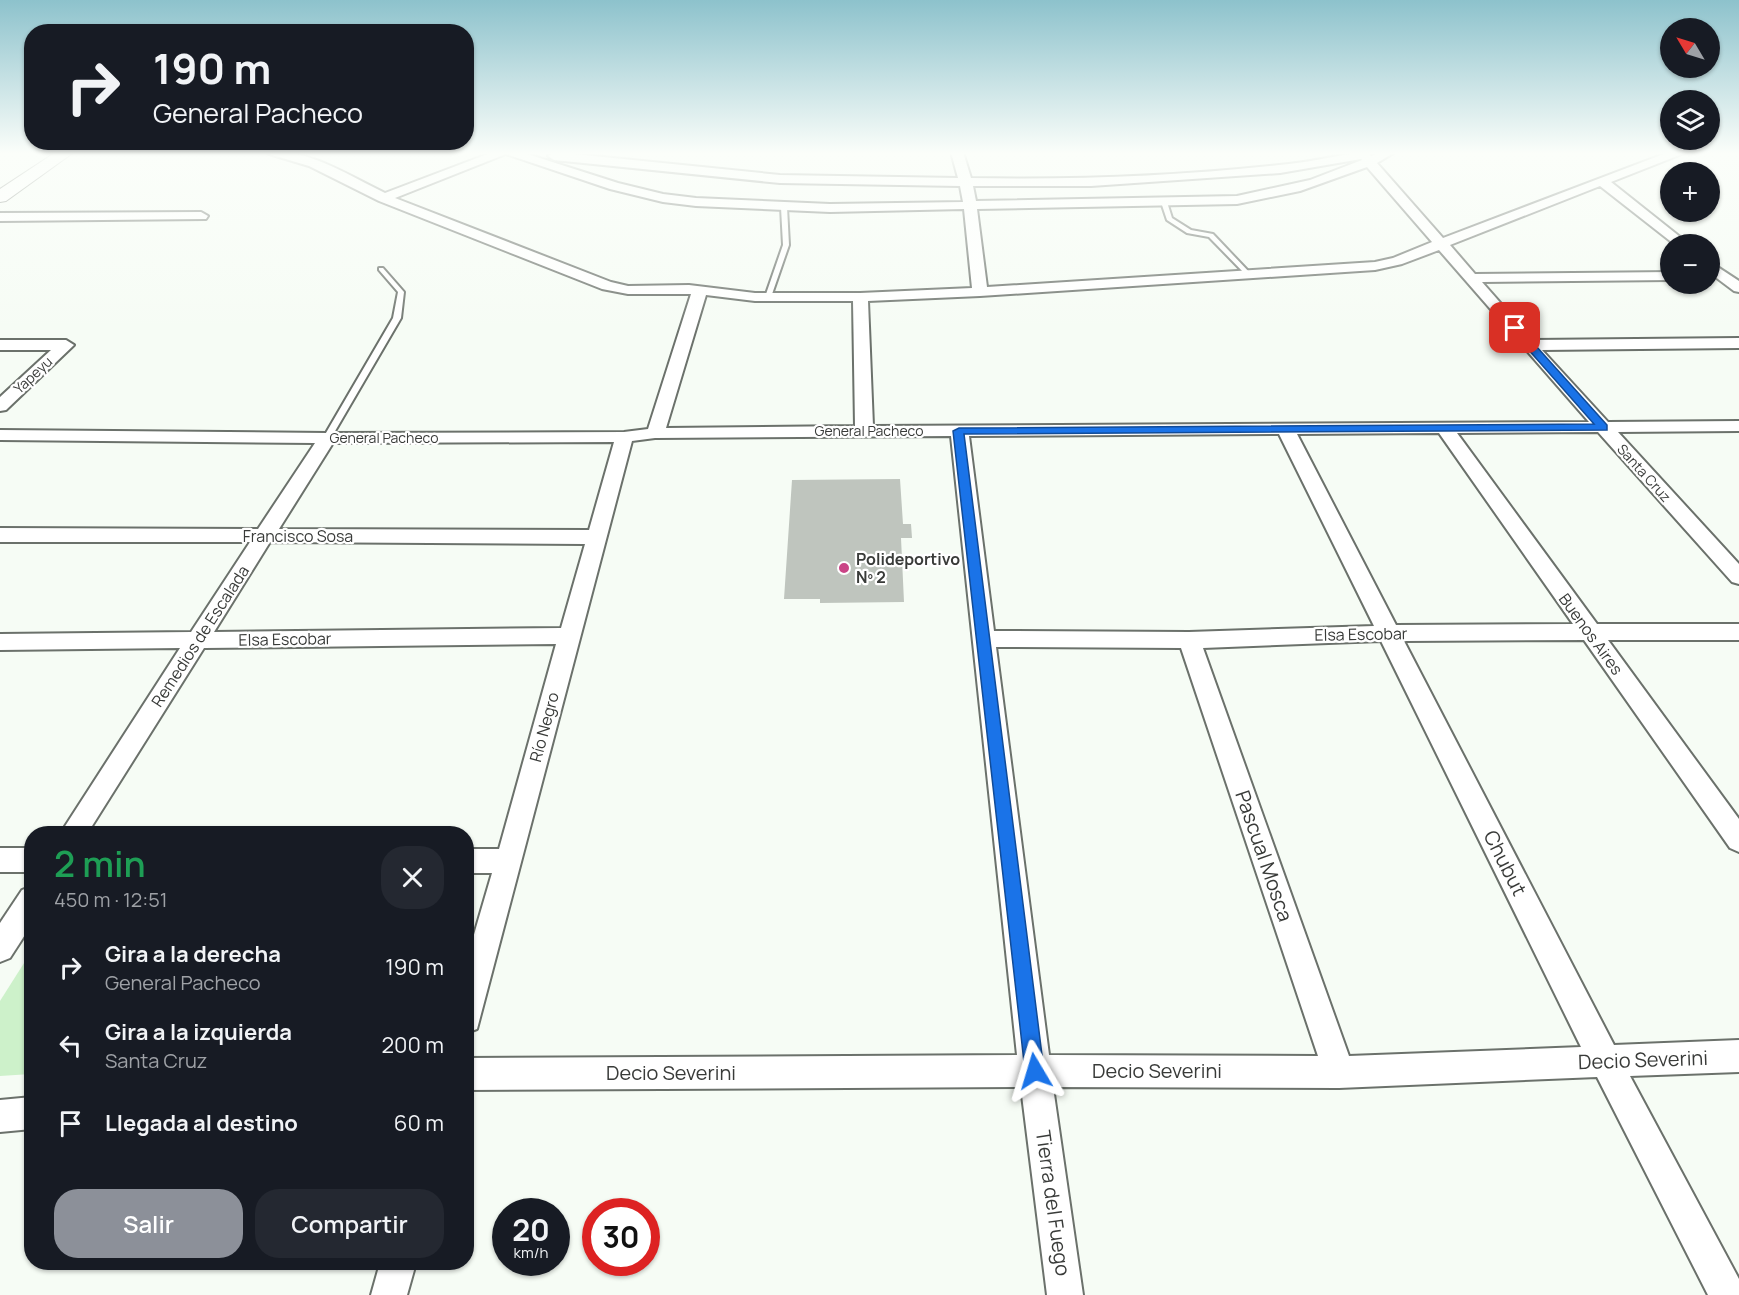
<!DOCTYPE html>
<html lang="es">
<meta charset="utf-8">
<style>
:root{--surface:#171b24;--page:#242831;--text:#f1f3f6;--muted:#9ea1a6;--accent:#8c9099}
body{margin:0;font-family:Manrope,sans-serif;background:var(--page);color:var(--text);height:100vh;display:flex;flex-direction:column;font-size:22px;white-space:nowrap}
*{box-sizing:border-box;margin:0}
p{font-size:20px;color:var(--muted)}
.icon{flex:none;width:33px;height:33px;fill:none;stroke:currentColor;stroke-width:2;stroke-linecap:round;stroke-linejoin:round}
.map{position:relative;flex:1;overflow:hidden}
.panel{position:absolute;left:24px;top:826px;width:450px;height:444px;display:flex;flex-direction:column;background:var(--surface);border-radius:24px;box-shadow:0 2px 4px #0004}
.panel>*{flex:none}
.hud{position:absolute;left:24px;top:24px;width:450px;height:126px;border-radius:24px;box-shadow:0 2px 4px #0004;background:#171b24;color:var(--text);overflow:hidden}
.needle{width:39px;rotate:308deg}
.buttons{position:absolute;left:1660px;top:18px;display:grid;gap:12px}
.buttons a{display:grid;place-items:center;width:60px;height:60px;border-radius:50%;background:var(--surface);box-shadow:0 2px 4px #0004;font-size:30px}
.speed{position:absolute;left:492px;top:1198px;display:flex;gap:12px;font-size:30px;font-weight:700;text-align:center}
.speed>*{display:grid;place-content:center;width:78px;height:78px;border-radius:50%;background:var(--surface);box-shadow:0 2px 4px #0004;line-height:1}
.speed small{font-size:15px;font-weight:400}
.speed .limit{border:9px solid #d22;background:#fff;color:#111}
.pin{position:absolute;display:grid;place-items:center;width:51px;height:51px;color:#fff;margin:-26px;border-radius:12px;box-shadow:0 3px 9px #0006}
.me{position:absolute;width:66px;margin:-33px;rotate:353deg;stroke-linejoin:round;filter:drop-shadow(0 0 4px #0008)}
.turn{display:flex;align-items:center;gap:21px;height:126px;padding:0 30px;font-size:27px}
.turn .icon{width:78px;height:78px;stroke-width:2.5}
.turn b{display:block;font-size:42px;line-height:51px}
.round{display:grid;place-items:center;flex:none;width:63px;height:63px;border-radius:24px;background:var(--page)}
.headline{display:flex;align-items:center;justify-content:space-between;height:102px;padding:0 30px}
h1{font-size:36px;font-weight:600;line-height:45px;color:#1e9e55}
.primary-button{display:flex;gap:12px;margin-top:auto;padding:12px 30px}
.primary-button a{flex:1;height:69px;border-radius:24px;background:var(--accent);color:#fff;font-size:24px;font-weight:600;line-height:69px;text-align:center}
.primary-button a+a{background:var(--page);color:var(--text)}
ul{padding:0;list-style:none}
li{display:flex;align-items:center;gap:18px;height:78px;padding:0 30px}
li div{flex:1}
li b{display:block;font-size:22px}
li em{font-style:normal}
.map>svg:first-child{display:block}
.green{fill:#cdf1ca}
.building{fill:#bfc5be}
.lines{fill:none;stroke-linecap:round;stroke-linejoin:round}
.lane-casing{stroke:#6b716b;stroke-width:4}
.street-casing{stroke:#6b716b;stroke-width:4}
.secondary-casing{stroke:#6b716b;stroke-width:2}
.lane{fill:#fff;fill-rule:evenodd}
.street{fill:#fff;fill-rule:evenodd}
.secondary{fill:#fff;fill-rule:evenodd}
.route{fill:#1a73e8;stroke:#114b97;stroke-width:1.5}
.poi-dot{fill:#ca4486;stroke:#fff;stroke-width:2}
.labels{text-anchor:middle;stroke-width:4.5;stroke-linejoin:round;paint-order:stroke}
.far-street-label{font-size:14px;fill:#393b39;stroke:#fff}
.street-label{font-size:16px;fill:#393b39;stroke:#fff}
.poi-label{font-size:16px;font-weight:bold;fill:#393b39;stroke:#fff;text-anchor:start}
.near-street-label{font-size:20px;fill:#393b39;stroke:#fff}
</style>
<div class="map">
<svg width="1739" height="1295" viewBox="0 0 1739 1295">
<rect width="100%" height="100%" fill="#f6fcf5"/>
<path class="green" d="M31 952V1074L0 1076V1001Z"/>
<path class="building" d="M900 479 903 524H911L912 538H901L904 602 820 603V599H784L792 480Z"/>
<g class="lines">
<g class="lane-casing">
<g id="lane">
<path d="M1164 200 1167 202 1172 218 1191 230 1213 234 1251 274V276H1247L1209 237 1187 233 1167 220 1161 202Z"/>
<path d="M784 205 787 207 789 245 771 297 768 299 765 297 783 245 781 207Z"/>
<path d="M379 268H383L404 292 401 318 331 438 330 440H324L323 438 393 318 398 292 379 270Z"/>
</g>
</g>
<g class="street-casing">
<g id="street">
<path d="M267 152C308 148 349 176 385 193L493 152H521L618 183 663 194 696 198 830 204 963 202 960 186 780 183 554 160 548 156 554 152 780 175 958 178 951 152H963L971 178C1073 180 1177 176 1279 165 1305 163 1330 157 1356 153L1355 152H1367L1371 156 1381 152H1395L1377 163 1443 238 1669 152H1684L1682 154 1611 182 1689 244H1674L1600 186 1450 245 1475 274 1671 272V280L1482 282 1533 340 1739 338V348L1542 350 1608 422 1739 421V431L1618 432 1739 564V584L1732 582 1598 432 1457 433 1597 624H1739V640H1608L1739 819V852L1730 848 1584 640 1404 641 1614 1045 1739 1040V1072L1630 1076 1739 1279V1295H1708L1597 1077 1339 1088 1053 1087 1083 1295H1047L1021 1087 466 1090V1058L1017 1055 951 436 655 438 632 441 477 1029 466 1033V962L492 873H466V849H499L556 644 204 648 87 834H60L180 648 0 650V634L191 632 250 542H0V528L258 529 315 443 0 440V430L327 433 624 432 648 429 691 294H628L602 289 379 201 309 166 269 154ZM506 154 610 189 663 202 696 206 830 212 964 209 972 288 860 293H755L689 285 628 286 611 282 395 198ZM1361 159 1362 160 1310 180 1237 196 976 201 973 186H1091L1280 173ZM1367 167 1432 242 1393 258 1375 262 987 287 977 209 1237 204 1300 191ZM1439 250 1589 422 873 426 868 301 980 296 1375 270 1402 264ZM706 295 755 301H853L855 426 666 428ZM1439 433 1573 624 1396 625 1297 434ZM1279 434 1374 626 1189 632 994 631 969 436ZM614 442 589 530 279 529 333 443ZM270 542 585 544 561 628 214 632ZM1381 641 1581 1047 1349 1056 1203 648ZM996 647 1181 648 1318 1056 1049 1055Z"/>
<path d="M201 212 208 216 206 219 0 221V213Z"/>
<path d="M1710 262 1739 281V292L1734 291 1710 273Z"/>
<path d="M0 340H66L74 345 6 410 0 411V397L51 350H0Z"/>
<rect x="0" y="848" width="32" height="24"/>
<path d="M32 886V924L10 958 0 962V923L22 890Z"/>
<path d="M32 1097V1129L0 1132V1100Z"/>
<path d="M380 1263H416L407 1295H371Z"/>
</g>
</g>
<g class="secondary-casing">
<path id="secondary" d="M56 152H74L6 201 0 202V189Z"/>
</g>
<use href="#lane" class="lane"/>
<use href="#street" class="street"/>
<use href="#secondary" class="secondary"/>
</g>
<linearGradient id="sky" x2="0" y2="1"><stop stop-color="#8dc2cc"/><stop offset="0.46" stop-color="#fbfefa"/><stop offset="1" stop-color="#fbfefa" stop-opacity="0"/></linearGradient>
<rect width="1739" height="333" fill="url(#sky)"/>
<path class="route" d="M1511 326H1518L1607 425V430L964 434 1044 1071 1041 1077 1035 1080 1028 1077 1025 1071 953 431 959 428 1594 424 1511 330Z"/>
<circle class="poi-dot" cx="844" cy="568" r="6"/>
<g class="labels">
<g class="far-street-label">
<text transform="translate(33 375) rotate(-43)" y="5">Yapeyu</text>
<text x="869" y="436">General Pacheco</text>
<text x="384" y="443">General Pacheco</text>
<text transform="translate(1644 473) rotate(48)" y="5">Santa Cruz</text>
</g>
<g class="street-label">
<text x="298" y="542">Francisco Sosa</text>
<text transform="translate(1361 634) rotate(-1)" y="6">Elsa Escobar</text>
<text transform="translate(1591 634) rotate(54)" y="6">Buenos Aires</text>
<text transform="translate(200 636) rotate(-57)" y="6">Remedios de Escalada</text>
<text transform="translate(285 639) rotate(-1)" y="6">Elsa Escobar</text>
<text transform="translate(544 727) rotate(-75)" y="6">Río Negro</text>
</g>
<g class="poi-label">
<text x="856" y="565">Polideportivo<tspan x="856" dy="18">Nº 2</tspan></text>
</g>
<g class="near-street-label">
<text transform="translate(1264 856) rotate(71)" y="7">Pascual Mosca</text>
<text transform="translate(1505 863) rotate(63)" y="7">Chubut</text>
<text transform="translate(1643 1060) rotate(-2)" y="7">Decio Severini</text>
<text x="1157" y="1078">Decio Severini</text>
<text x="671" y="1080">Decio Severini</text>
<text transform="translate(1053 1203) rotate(82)" y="7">Tierra del Fuego</text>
</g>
</g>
</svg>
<div class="buttons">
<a><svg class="needle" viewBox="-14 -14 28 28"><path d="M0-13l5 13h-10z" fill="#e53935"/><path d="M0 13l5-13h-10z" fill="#9ea1a6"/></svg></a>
<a><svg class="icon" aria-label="layers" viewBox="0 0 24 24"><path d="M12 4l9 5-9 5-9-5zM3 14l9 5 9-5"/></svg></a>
<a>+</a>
<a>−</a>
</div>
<div class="speed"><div>20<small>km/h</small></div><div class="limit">30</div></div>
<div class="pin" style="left:1515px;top:328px;background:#d93025"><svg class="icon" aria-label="arrive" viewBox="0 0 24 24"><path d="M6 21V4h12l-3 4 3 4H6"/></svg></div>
<svg class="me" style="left:1035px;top:1071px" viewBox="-20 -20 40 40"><path d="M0-17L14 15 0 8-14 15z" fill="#1a73e8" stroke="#fff" stroke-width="4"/></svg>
<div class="hud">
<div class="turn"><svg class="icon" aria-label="right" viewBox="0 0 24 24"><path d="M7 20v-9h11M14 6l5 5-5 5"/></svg><div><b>190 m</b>General Pacheco</div></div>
</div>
<section class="panel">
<div class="headline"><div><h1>2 min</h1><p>450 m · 12:51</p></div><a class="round"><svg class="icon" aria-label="close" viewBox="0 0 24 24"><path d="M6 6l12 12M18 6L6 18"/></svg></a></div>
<ul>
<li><svg class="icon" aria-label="right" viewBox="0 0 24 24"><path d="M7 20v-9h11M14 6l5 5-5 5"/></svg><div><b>Gira a la derecha</b><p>General Pacheco</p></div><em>190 m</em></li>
<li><svg class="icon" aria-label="left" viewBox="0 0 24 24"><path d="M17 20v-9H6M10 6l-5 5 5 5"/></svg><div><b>Gira a la izquierda</b><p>Santa Cruz</p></div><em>200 m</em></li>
<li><svg class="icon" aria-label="arrive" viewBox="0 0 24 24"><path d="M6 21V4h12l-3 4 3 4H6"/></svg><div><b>Llegada al destino</b></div><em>60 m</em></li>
</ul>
<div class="primary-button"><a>Salir</a><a>Compartir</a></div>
</section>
</div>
